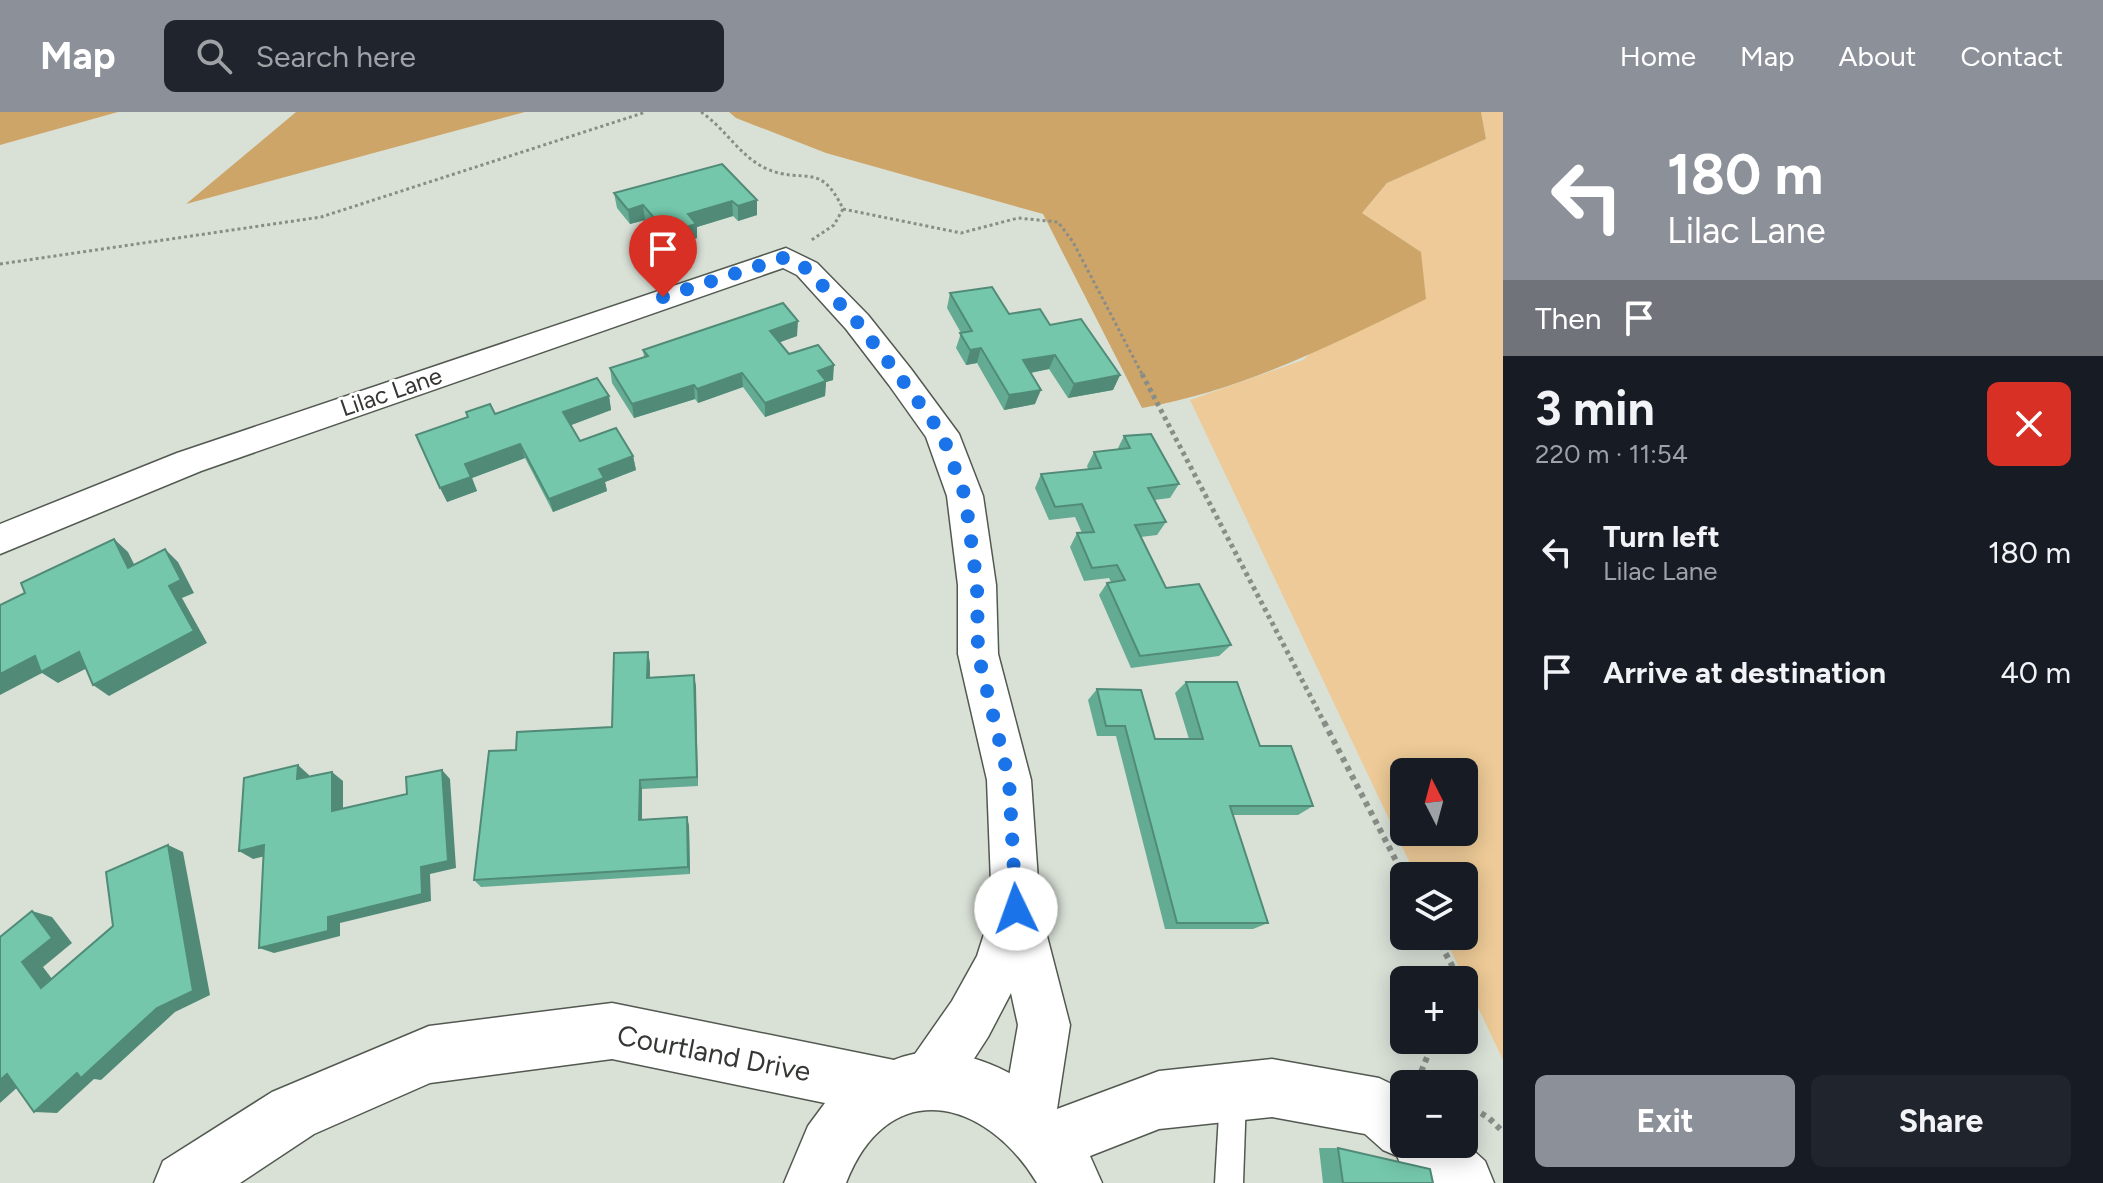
<!DOCTYPE html>
<meta charset="utf-8">
<style>
:root{--surface:#171b24;--page:#20242c;--text:#f1f3f6;--muted:#9ea1a6;--accent:#8c9099}
body{margin:0;font-family:Figtree,sans-serif;background:var(--page);color:var(--text);height:100vh;display:flex;flex-direction:column;font-size:30px;white-space:nowrap}
*{box-sizing:border-box;margin:0}
p{font-size:26px;color:var(--muted)}
.icon{flex:none;width:44px;height:44px;fill:none;stroke:currentColor;stroke-width:2;stroke-linecap:round;stroke-linejoin:round}
.map{position:relative;flex:1;overflow:hidden}
.sheet{display:flex;flex-direction:column;background:var(--surface);width:600px}
.sheet>*{flex:none}
.top-card{background:#8c9099;color:#fff;overflow:hidden}
.needle{width:52px;rotate:354deg}
.tools{position:absolute;left:1390px;top:646px;display:grid;gap:16px}
.tools a{display:grid;place-items:center;width:88px;height:88px;border-radius:12px;background:var(--surface);box-shadow:0 4px 20px #0003;font-size:40px}
.pin{position:absolute;display:grid;place-items:center;width:68px;height:68px;color:#fff;margin:-82px -34px;border-radius:50% 50% 50% 0;rotate:-45deg;box-shadow:0 0 8px #0007}
.pin .icon{rotate:45deg}
.me{position:absolute;width:88px;margin:-44px;rotate:357deg;stroke-linejoin:round;filter:drop-shadow(0 0 6px #0008)}
.turn{display:flex;align-items:center;gap:28px;height:168px;padding:0 32px;font-size:36px}
.turn .icon{width:104px;height:104px;stroke-width:2.5}
.turn b{display:block;font-size:56px;line-height:68px}
.then{display:flex;align-items:center;height:76px;padding:0 32px;background:#0003;gap:16px;font-size:30px}
.round{display:grid;place-items:center;flex:none;width:84px;height:84px;border-radius:12px;background:var(--page)}
.head{display:flex;align-items:center;justify-content:space-between;height:136px;padding:0 32px}
h1{font-size:48px;font-weight:700;line-height:60px}
.action{display:flex;gap:16px;margin-top:auto;padding:16px 32px}
.action a{flex:1;height:92px;border-radius:12px;background:var(--accent);color:#fff;font-size:32px;font-weight:700;line-height:92px;text-align:center}
.action a+a{background:var(--page);color:var(--text)}
ul{padding:0;list-style:none}
li{display:flex;align-items:center;gap:24px;height:120px;padding:0 32px}
li div{flex:1}
li b{display:block;font-size:30px}
li em{font-style:normal}
header{display:flex;align-items:center;gap:48px;box-sizing:border-box;height:112px;padding:0 40px;background:var(--accent);color:#fff}
header strong{font-size:38px}
nav{display:flex;gap:44px;margin-inline-start:auto;font-size:28px}
.search{width:560px;height:72px;background:var(--page);display:flex;align-items:center;gap:20px;box-sizing:border-box;padding:0 28px;border-radius:12px;color:var(--muted);font-size:30px}
main{display:flex;flex:1;min-height:0}
.map>svg:first-child{display:block}
.green{fill:#edca97;fill-rule:evenodd}
.forest{fill:#cea569}
.lines{fill:none;stroke-linecap:round;stroke-linejoin:round}
.lane-casing{stroke:#525950;stroke-width:3}
.street-casing{stroke:#525950;stroke-width:3}
.secondary-casing{stroke:#525950;stroke-width:3}
.path-far2{stroke:#888e87;stroke-width:3;stroke-dasharray:3 3;stroke-linecap:butt}
.path-far1{stroke:#888e87;stroke-width:5;stroke-dasharray:4 4;stroke-linecap:butt}
.path{stroke:#888e87;stroke-width:6;stroke-dasharray:5 5;stroke-linecap:butt}
.lane{fill:#fff;fill-rule:evenodd}
.street{fill:#fff;fill-rule:evenodd}
.secondary{fill:#fff;fill-rule:evenodd}
.wall{fill:#64ab93}
.shaded-wall{fill:#518b78}
.building{fill:#74c7ab;stroke:#518b78;stroke-width:2}
.route{stroke:#1a73e8;stroke-width:14;stroke-dasharray:0 25.2}
.labels{text-anchor:middle;stroke-width:6;stroke-linejoin:round;paint-order:stroke}
.street-label{font-size:24px;fill:#343733;stroke:#fff}
.near-street-label{font-size:28px;fill:#343733;stroke:#fff}
</style>
<header>
<strong>Map</strong>
<div class="search"><svg class="icon" aria-label="search" viewBox="0 0 24 24"><circle cx="10" cy="10" r="6"/><path d="M15 15l6 6"/></svg>Search here</div>
<nav><a>Home</a><a>Map</a><a>About</a><a>Contact</a></nav>
</header>
<main>
<div class="map">
<svg width="1503" height="1071" viewBox="0 0 1503 1071">
<rect width="100%" height="100%" fill="#d9e1d7"/>
<path class="green" d="M1481 0H1503V948L1444 824H1464V764H1416L1190 288 1303 248 1421 140 1362 101 1387 71 1486 27ZM1404 660H1464V720H1404Z"/>
<g class="forest">
<path d="M0 0H118L0 33Z"/>
<path d="M296 0H525L186 92Z"/>
<path d="M729 0H1481L1486 27 1387 71 1362 101 1421 140 1426 187C1334 232 1244 278 1142 296L1043 102 826 41 736 6Z"/>
</g>
<g class="lines">
<g class="lane-casing">
<path id="lane" d="M1233 972 1242 976 1246 985 1243 1071H1215L1220 985 1224 976Z"/>
</g>
<g class="street-casing">
<path id="street" d="M786 136 817 151 868 203 911 257 959 322 983 384 996 473 998 542 1031 668 1040 797 1070 913 1055 1010 1047 1029 1028 1037 1009 1029 1001 1010 1018 913 1011 881 988 925 948 987 929 994 910 987 903 968 910 949 952 889 977 844 992 797 987 668 958 542V473L947 384 926 325 889 273 846 217 797 163 783 156 201 359 0 442V412L177 341Z"/>
</g>
<g class="secondary-casing">
<path id="secondary" d="M612 891 894 948C949 925 1018 957 1057 997L1159 959 1272 947 1379 966 1404 978V1032L1464 1030 1485 1049 1494 1071H1419L1401 1053 1397 1044 1383 1038 1365 1022 1272 1005 1159 1017 1090 1044 1102 1071H1037C985 985 888 963 846 1071H784L808 1014 825 991 612 947 430 971 314 1022 240 1071H154L163 1049 272 980 429 914Z"/>
</g>
<g class="path-far2">
<path d="M701 0C725 16 740 45 767 57 804 73 820 48 843 97L834 113 810 129"/>
<path d="M843 97 961 121 1018 106 1058 110 1073 130 1143 264"/>
<path d="M0 152 321 105 646 0"/>
</g>
<path class="path-far1" d="M1142 262 1325 612"/>
<g class="path">
<path d="M1324 610 1404 764"/>
<path d="M1436 824 1460 868"/>
<path d="M1431 972 1419 965 1434 928"/>
<path d="M1464 991 1489 1006 1503 1020"/>
</g>
<use href="#lane" class="lane"/>
<use href="#street" class="street"/>
<use href="#secondary" class="secondary"/>
</g>
<g class="wall">
<path d="M722 52 757 103 738 109 733 104 697 115V126L669 136 645 108 630 112 617 96 614 81Z"/>
<path d="M950 181 1009 202 1050 213 1120 263 1113 278 1068 286 1049 257 1031 261 1035 292 1004 298 977 251 966 253 956 236 961 221 947 196Z"/>
<path d="M797 224 779 230 789 242 833 268 826 270 825 284 765 305 743 275 698 291 695 287 634 306 612 271 610 256 644 245 643 238Z"/>
<path d="M609 284 611 298 571 313 580 329 633 344 636 358 605 370 607 379 553 400 525 346 472 366 477 379 447 390 495 302Z"/>
<path d="M1124 324 1179 372 1170 386 1154 388 1166 410 1157 423 1141 425 1166 476 1231 533 1219 544 1131 556 1099 483 1107 471 1111 470 1109 466 1084 469 1070 435 1077 421H1082L1075 405 1049 408 1035 376 1041 362 1088 357 1087 354 1094 340 1117 338Z"/>
<path d="M650 551V565L694 563 698 674 642 677V708L687 705 689 714 690 762 481 775 474 768 516 638 612 615Z"/>
<path d="M1186 570 1260 634 1313 694 1298 703H1233L1268 811 1253 817H1165L1116 624H1097L1088 588 1097 577 1155 627H1189L1175 581Z"/>
<path d="M1319 1036H1338L1433 1071H1323Z"/>
</g>
<g class="shaded-wall">
<path d="M757 88V103L738 109V94Z"/>
<path d="M732 89 733 104 697 115V126L669 136 667 121 688 102Z"/>
<path d="M643 93 645 108 630 112 628 98Z"/>
<path d="M798 209 797 224 770 234V219Z"/>
<path d="M981 236 977 251 966 253 970 238Z"/>
<path d="M1055 243 1049 257 1018 263 1023 248Z"/>
<path d="M834 253 833 268 826 270 825 284 765 305V291L818 259Z"/>
<path d="M742 261 743 275 698 291 697 277Z"/>
<path d="M1120 263 1113 278 1068 286 1074 272Z"/>
<path d="M694 273 695 287 634 306 632 292Z"/>
<path d="M1041 278 1035 292 1004 298 1009 283Z"/>
<path d="M609 284 611 298 566 315 563 300Z"/>
<path d="M520 332 525 346 472 366 477 379 447 390 440 376 465 352Z"/>
<path d="M633 344 636 358 605 370 607 379 553 400 549 387 599 357Z"/>
<path d="M114 427 128 440 142 468 128 456Z"/>
<path d="M165 437 178 450 194 481 182 486 207 531 109 584 93 573Z"/>
<path d="M79 540 95 552 58 571 42 561 0 583V562L35 544Z"/>
<path d="M648 540 650 551V577L647 566Z"/>
<path d="M694 563 696 574 698 674 697 665Z"/>
<path d="M298 653 309 663V676L297 667Z"/>
<path d="M442 658 450 667 456 756 430 762 431 789 340 811V824L274 841 259 836 328 805Z"/>
<path d="M332 660 343 669V708L332 699Z"/>
<path d="M640 668 642 677V717L639 708Z"/>
<path d="M687 705 689 714 690 762 688 755Z"/>
<path d="M168 733 183 740 210 883 175 900 101 968 94 967 57 1001 34 1000Z"/>
<path d="M264 733 278 741 253 747 239 739Z"/>
<path d="M32 799 52 805 72 831 43 855 62 880 41 876 22 850Z"/>
<path d="M7 962 30 964 0 991V968Z"/>
</g>
<g class="building">
<path d="M722 52 757 88 738 94 732 89 688 102 696 112 667 121 643 93 628 98 614 81Z"/>
<path d="M992 175 1009 202 1040 197 1050 213 1081 207 1120 263 1074 272 1055 243 1023 248 1041 278 1009 283 981 236 970 238 960 221 972 219 950 181Z"/>
<path d="M783 191 798 209 770 219 789 242 818 233 834 253 818 259 826 269 765 291 742 261 697 277 694 273 632 292 610 256 648 244 643 238Z"/>
<path d="M597 266 609 284 563 300 580 329 616 316 633 344 599 357 604 366 549 387 520 332 465 352 471 365 440 376 416 323 468 305 466 300 490 292 495 302Z"/>
<path d="M1151 322 1179 372 1148 376 1166 410 1135 413 1166 476 1199 472 1231 533 1140 544 1107 471 1125 468 1117 453 1092 456 1077 421 1094 420 1082 392 1055 395 1041 362 1101 356 1094 340 1130 336 1124 324Z"/>
<path d="M114 427 128 456 165 437 181 468 169 474 194 519 93 573 79 540 41 560 35 544 0 562V493L25 481 21 471Z"/>
<path d="M648 540 647 566 694 563 697 665 640 668 639 708 687 705 688 755 474 768 489 639 516 638 517 620 612 615 614 541Z"/>
<path d="M1186 570H1237L1260 634H1291L1313 694H1230L1268 811H1177L1125 614H1106L1097 577 1141 578 1155 627H1203Z"/>
<path d="M298 653 297 667 332 660V699L407 682 406 665 442 658 448 749 421 755 422 782 328 805V819L259 836 264 733 239 739 244 666Z"/>
<path d="M168 733 193 879 157 896 81 966 77 961 34 1000 7 962 0 968V825L32 799 52 826 22 850 41 876 113 814 106 760Z"/>
<path d="M1338 1036 1430 1057 1433 1071H1343Z"/>
</g>
<g class="lines">
<path class="route" d="M663 185 786 145 807 157 857 210 900 265 942 322 965 384 977 473 978 542 1009 668 1016 797"/>
</g>
<g class="labels">
<g class="street-label">
<text transform="translate(391 280) rotate(-19)" y="8">Lilac Lane</text>
</g>
<g class="near-street-label">
<text transform="translate(714 941) rotate(11)" y="10">Courtland Drive</text>
</g>
</g>
</svg>
<div class="tools">
<a><svg class="needle" viewBox="-14 -14 28 28"><path d="M0-13l5 13h-10z" fill="#e53935"/><path d="M0 13l5-13h-10z" fill="#9ea1a6"/></svg></a>
<a><svg class="icon" aria-label="layers" viewBox="0 0 24 24"><path d="M12 4l9 5-9 5-9-5zM3 14l9 5 9-5"/></svg></a>
<a>+</a>
<a>−</a>
</div>
<div class="pin" style="left:663px;top:185px;background:#d93025"><svg class="icon" aria-label="arrive" viewBox="0 0 24 24"><path d="M6 21V4h12l-3 4 3 4H6"/></svg></div>
<svg class="me" style="left:1016px;top:797px" viewBox="-20 -20 40 40"><circle r="19" fill="#fff"/><path d="M0-13L10 11 0 6-10 11z" fill="#1a73e8"/></svg>
</div>
<section class="sheet">
<div class="top-card">
<div class="turn"><svg class="icon" aria-label="left" viewBox="0 0 24 24"><path d="M17 20v-9H6M10 6l-5 5 5 5"/></svg><div><b>180 m</b>Lilac Lane</div></div>
<div class="then">Then<svg class="icon" aria-label="arrive" viewBox="0 0 24 24"><path d="M6 21V4h12l-3 4 3 4H6"/></svg></div>
</div>
<div class="head"><div><h1>3 min</h1><p>220 m · 11:54</p></div><a class="round" style="background:#d93025;color:#fff"><svg class="icon" aria-label="close" viewBox="0 0 24 24"><path d="M6 6l12 12M18 6L6 18"/></svg></a></div>
<ul>
<li><svg class="icon" aria-label="left" viewBox="0 0 24 24"><path d="M17 20v-9H6M10 6l-5 5 5 5"/></svg><div><b>Turn left</b><p>Lilac Lane</p></div><em>180 m</em></li>
<li><svg class="icon" aria-label="arrive" viewBox="0 0 24 24"><path d="M6 21V4h12l-3 4 3 4H6"/></svg><div><b>Arrive at destination</b></div><em>40 m</em></li>
</ul>
<div class="action"><a>Exit</a><a>Share</a></div>
</section>
</main>
